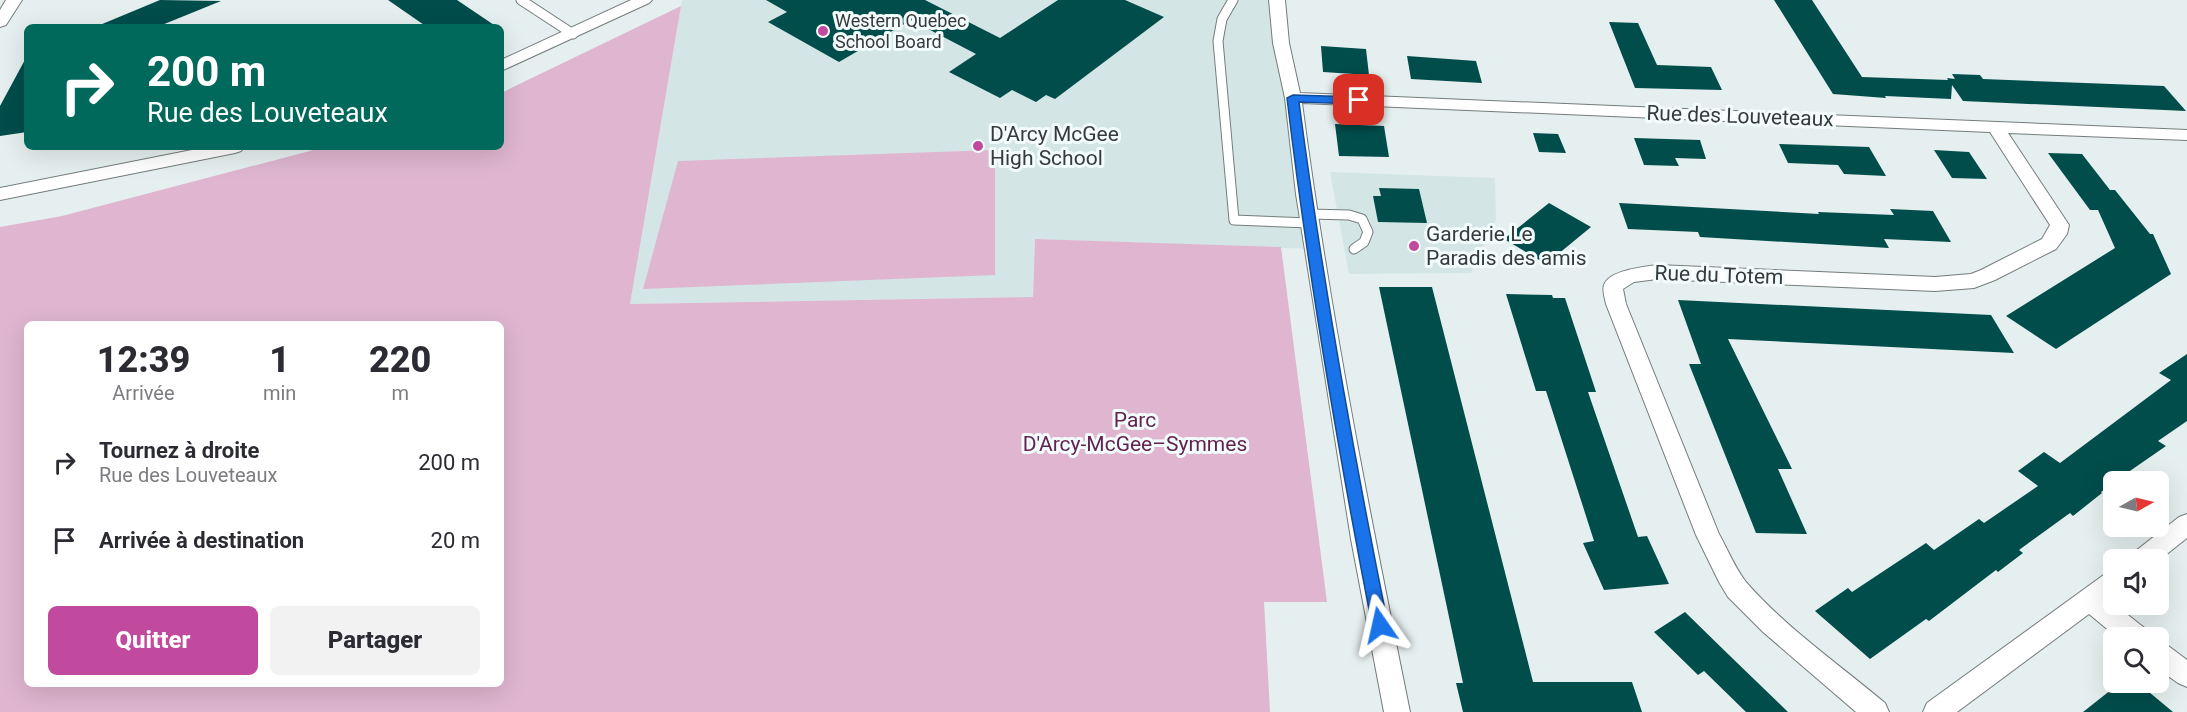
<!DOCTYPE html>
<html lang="fr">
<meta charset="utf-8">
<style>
:root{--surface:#fff;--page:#f2f2f3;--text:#2b2b33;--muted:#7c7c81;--accent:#c24a9e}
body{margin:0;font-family:Roboto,sans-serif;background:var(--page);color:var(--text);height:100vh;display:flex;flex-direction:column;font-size:22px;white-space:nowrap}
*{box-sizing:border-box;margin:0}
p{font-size:20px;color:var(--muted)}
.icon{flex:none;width:33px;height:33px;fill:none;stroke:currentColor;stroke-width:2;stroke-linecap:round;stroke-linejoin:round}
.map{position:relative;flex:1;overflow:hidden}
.panel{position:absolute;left:24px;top:321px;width:480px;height:366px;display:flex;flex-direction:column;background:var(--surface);border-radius:9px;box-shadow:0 6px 24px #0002}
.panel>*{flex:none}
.guide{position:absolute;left:24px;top:24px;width:480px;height:126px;border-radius:9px;box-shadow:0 6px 24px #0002;background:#00695c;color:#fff;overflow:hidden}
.needle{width:39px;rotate:82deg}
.fabs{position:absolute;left:2103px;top:471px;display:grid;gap:12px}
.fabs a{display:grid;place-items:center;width:66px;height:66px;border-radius:9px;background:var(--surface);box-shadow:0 6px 24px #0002;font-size:30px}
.pin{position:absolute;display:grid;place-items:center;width:51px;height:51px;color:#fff;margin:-26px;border-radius:12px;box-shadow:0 3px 9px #0006}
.me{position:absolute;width:66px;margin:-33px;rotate:349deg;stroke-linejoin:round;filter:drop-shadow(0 0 4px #0008)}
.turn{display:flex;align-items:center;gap:21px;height:126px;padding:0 24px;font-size:27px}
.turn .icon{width:78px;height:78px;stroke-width:2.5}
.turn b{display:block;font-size:42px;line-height:51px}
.eta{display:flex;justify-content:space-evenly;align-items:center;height:102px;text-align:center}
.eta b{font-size:36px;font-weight:800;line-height:42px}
.cta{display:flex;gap:12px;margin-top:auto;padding:12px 24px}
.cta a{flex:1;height:69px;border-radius:9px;background:var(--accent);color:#fff;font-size:24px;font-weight:800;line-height:69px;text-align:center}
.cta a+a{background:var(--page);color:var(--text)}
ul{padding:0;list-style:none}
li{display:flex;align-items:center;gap:18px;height:78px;padding:0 24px}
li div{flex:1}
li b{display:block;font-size:22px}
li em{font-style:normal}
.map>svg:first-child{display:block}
.built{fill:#d3e6e5}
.green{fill:#dfb5cf;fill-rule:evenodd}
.building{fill:#004d4c}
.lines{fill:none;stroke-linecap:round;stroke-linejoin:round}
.service-casing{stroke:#747c7b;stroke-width:11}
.minor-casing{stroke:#747c7b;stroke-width:2}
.service{stroke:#fff;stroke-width:9}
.minor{fill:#fff;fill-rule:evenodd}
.route{fill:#1a73e8;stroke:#114b97;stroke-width:1.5}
.poi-dot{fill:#c24a9e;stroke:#f3fcfc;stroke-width:2}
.labels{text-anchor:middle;stroke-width:6;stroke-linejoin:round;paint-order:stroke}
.far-poi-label{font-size:18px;fill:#373a3a;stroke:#f3fcfc;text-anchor:start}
.street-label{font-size:21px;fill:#373a3a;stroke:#f3fcfc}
.poi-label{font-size:21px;fill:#373a3a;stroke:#f3fcfc;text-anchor:start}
.park-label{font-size:21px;fill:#642251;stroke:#f3fcfc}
</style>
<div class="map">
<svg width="2187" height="712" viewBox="0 0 2187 712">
<rect width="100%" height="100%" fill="#e6efef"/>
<g class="built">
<path d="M682 0H1277L1315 249 1035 239 1033 297 630 304Z"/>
<path d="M1330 172 1495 178 1496 219 1471 273 1349 274Z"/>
</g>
<g class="green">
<path d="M681 6 630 304 1033 297 1035 239 1281 247 1327 602H1264L1270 712H0V227L62 216 325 147H501V93ZM27 324H501V684H27Z"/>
<path d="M995 150V275L643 289 678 161Z"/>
</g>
<g class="building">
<path d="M160 0 221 1 157 27H95Z"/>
<path d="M388 0H457L497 27H427Z"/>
<path d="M766 0H925L1000 38 1058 0H1125L1164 17 1055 99 1046 95 1036 102 1012 90 1000 98 949 72 976 54 911 20 839 62 768 22 787 12Z"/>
<path d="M1774 0H1812L1862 77 1948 80 1947 78 1955 79 1952 74 1980 75 1983 79 2164 86 2186 111 1963 101 1952 85 1951 99 1885 96 1886 98 1833 94Z"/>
<path d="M1609 22 1638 23 1657 65 1711 67 1722 90 1635 88Z"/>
<path d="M1321 46 1366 49 1369 75 1323 72Z"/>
<path d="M27 56V132L0 136V106Z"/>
<path d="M1407 56 1476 61 1482 83 1411 79Z"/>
<path d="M1335 124 1384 126 1389 157 1339 156Z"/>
<path d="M1533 133 1558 134 1566 153 1539 152Z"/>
<path d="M1634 138 1700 140 1706 159 1675 158 1679 166 1644 165Z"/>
<path d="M1779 144 1869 147 1886 176 1844 174 1838 165 1788 163Z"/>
<path d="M1934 150 1969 152 1987 179 1952 178Z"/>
<path d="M2048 153 2082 154 2110 190H2115L2150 234H2153L2171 274 2056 349 2006 316 2115 248 2098 210H2090Z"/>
<path d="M1379 188 1419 189 1427 223 1378 222 1373 196H1381Z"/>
<path d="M1549 203 1591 227 1546 264 1504 239Z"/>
<path d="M1619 203 1819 214 1818 212 1894 215 1890 209 1933 211 1951 242 1884 239 1889 248 1700 237 1698 232 1628 229Z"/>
<path d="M1379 287H1432L1533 682H1632L1642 712H1463L1456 683H1463Z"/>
<path d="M1506 294 1552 295 1553 298H1565L1596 392H1588L1638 537 1647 536 1669 584 1604 590 1583 543 1594 541 1546 391H1536Z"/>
<path d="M1678 300 1991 315 2014 353 1728 339 1792 469H1778L1807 534 1756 533 1689 364H1701Z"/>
<path d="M2187 354V421L2158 441 2166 446 2114 482 2101 492 2102 493 2073 516 2070 513 2019 550 2023 553 1998 572 1996 570 1929 621 1926 619 1870 659 1815 611 1848 588 1852 592 1926 543 1934 550 1979 519 1984 523 2038 486 2018 471 2044 452 2060 463 2171 380 2159 373Z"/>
<path d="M1685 612 1728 654 1788 712H1746L1704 671 1698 675 1654 632Z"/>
<path d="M2121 682H2137L2173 712H2083Z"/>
</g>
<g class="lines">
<g class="service-casing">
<g id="service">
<path d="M521 0 573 34"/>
<path d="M1233 0 1222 19 1218 41 1234 220 1310 223"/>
<path d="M1309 214 1349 215 1362 219 1368 232 1364 242 1354 249"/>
</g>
</g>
<g class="minor-casing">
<g id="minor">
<path d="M6 0H22L6 25 0 27V10Z"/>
<path d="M631 0H652L649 3 501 71V60Z"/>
<path d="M1269 0H1285L1289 43 1300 93 2187 130V140L2008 133 2069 225 2067 234 2056 249 1995 280 1974 288 1935 291 1657 279 1634 282 1623 289 1626 304 1719 534C1728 550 1735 568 1746 582 1785 627 1840 665 1885 703L1889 712H1856L1763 632 1728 597 1719 582 1696 535 1606 304C1605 299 1602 290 1604 285 1609 270 1644 267 1657 265L1935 277 1971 274 1981 270 2042 239 2050 225 1990 132 1302 103C1329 308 1369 510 1410 712H1384L1351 539 1296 194 1285 98 1273 43Z"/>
<path d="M207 147H244L241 151 235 153 0 200V188Z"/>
<path d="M2187 514V538L2158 561 2130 560 2133 553 2179 517Z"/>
<path d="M2114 571V596L2109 600 2147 630 2151 638H2118L2089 614 1957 712H1923L1927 703 2105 574Z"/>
<path d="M2158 642 2167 645 2187 660V687L2178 683 2158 669Z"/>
</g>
</g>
<use href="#service" class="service"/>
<use href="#minor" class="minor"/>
</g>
<path class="route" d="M1293 95 1359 97 1365 100 1359 104 1299 102C1322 277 1353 452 1388 625L1386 630 1380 633 1374 630 1372 625C1338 451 1308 275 1287 98Z"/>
<g class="poi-dot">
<circle cx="823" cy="31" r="6"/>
<circle cx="978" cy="146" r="6"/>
<circle cx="1414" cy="246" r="6"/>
</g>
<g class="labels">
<g class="far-poi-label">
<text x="835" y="27">Western Quebec<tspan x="835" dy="21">School Board</tspan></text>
</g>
<g class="street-label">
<text transform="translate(1740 116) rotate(2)" y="7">Rue des Louveteaux</text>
<text transform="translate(1719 275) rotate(2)" y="7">Rue du Totem</text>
</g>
<g class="poi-label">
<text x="990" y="141">D'Arcy McGee<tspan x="990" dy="24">High School</tspan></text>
<text x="1426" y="241">Garderie Le<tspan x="1426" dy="24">Paradis des amis</tspan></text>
</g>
<g class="park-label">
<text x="1135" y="427">Parc<tspan x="1135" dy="24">D'Arcy-McGee–Symmes</tspan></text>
</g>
</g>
</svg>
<div class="fabs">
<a><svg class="needle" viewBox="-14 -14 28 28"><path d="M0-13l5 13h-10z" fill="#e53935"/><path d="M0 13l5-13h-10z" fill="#7c7c81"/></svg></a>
<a><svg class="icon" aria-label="sound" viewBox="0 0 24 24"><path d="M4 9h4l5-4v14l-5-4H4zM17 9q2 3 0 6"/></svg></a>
<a><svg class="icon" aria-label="search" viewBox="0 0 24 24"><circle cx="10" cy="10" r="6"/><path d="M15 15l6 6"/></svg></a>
</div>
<div class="pin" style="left:1359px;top:100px;background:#d93025"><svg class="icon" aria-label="arrive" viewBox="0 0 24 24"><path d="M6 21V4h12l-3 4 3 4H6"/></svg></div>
<svg class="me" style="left:1380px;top:625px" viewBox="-20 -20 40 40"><path d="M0-17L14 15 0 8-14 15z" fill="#1a73e8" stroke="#fff" stroke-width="4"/></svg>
<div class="guide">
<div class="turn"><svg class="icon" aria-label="right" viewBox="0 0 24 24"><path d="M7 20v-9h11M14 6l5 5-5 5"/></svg><div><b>200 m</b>Rue des Louveteaux</div></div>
</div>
<section class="panel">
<div class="eta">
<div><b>12:39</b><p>Arrivée</p></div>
<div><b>1</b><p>min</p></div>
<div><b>220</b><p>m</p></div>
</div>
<ul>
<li><svg class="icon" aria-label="right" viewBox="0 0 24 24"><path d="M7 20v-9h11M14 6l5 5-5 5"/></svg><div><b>Tournez à droite</b><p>Rue des Louveteaux</p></div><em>200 m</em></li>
<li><svg class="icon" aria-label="arrive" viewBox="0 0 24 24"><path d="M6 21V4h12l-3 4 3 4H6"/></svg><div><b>Arrivée à destination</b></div><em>20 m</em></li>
</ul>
<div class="cta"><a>Quitter</a><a>Partager</a></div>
</section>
</div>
